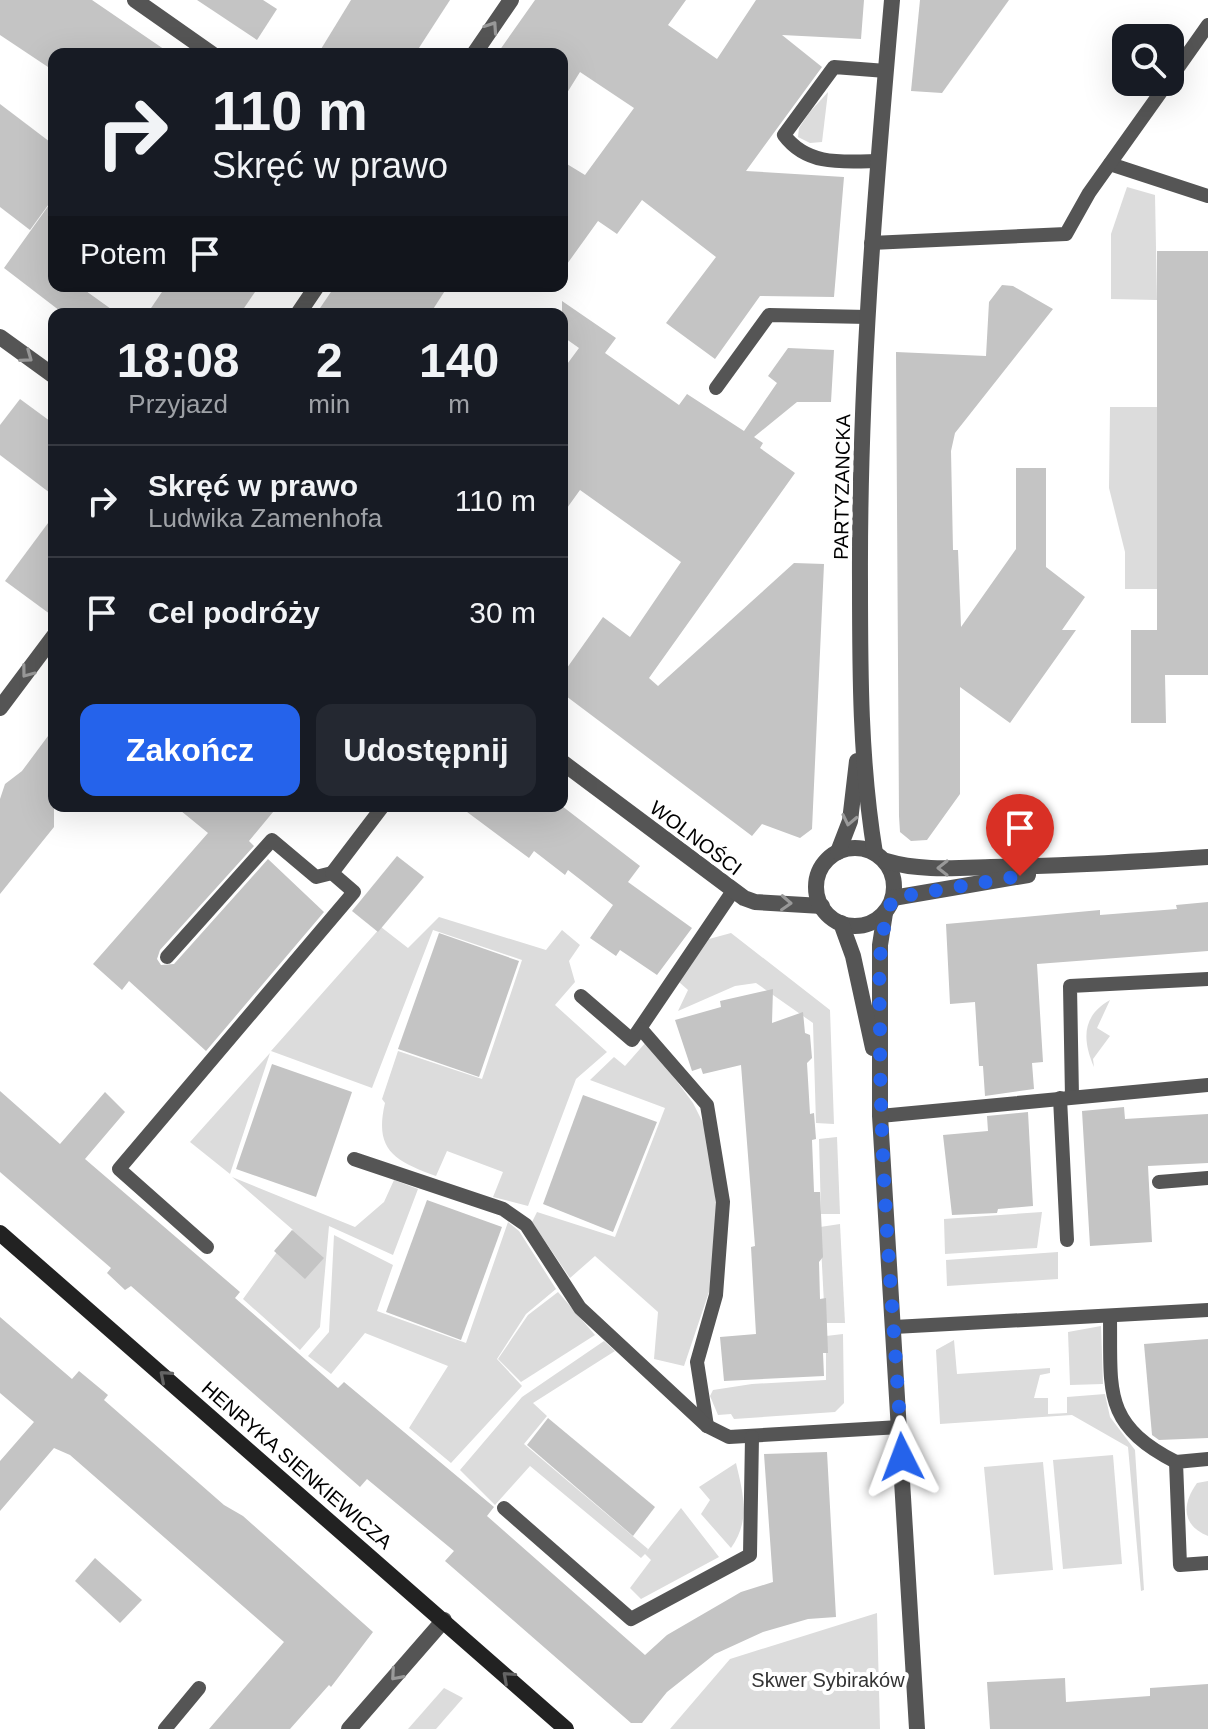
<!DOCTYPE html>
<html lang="pl">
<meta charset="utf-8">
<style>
:root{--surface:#171b24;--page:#242831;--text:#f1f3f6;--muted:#9ea1a6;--line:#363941;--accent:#2563eb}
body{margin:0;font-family:Helvetica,sans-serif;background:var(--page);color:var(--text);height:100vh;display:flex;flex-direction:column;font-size:30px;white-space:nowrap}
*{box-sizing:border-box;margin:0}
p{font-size:26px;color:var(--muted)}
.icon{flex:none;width:44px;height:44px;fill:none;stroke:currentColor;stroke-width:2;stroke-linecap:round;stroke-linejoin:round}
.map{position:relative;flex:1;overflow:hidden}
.details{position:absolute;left:48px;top:308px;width:520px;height:504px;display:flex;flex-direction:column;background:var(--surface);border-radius:16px;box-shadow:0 8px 32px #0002}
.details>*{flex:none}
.guide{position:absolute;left:48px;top:48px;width:520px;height:244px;border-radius:16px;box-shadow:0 8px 32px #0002;background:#171b24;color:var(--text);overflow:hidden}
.tools{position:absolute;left:1112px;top:24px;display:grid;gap:16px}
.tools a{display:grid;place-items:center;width:72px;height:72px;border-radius:16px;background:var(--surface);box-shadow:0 8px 32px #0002;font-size:40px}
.pin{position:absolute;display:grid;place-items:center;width:68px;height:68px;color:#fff;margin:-82px -34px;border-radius:50% 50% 50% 0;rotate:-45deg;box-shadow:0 0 8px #0007}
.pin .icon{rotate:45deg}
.me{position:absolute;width:88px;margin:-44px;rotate:357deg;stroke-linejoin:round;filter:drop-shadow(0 0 6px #0008)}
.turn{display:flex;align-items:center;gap:28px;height:168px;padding:0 32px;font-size:36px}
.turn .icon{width:104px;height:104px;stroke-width:2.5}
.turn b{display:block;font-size:56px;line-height:68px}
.then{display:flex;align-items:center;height:76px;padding:0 32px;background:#0003;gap:16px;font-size:30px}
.eta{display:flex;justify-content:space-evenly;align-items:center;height:136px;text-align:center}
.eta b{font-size:48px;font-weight:700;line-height:56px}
.action{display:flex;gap:16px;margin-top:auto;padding:16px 32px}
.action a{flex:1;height:92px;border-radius:16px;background:var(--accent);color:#fff;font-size:32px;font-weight:700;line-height:92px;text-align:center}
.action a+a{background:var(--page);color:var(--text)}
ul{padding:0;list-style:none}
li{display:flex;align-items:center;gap:24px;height:112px;padding:0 32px;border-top:2px solid var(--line)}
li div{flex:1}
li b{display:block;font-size:30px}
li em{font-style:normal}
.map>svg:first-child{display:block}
.green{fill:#dcdcdc}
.building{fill:#c4c4c4}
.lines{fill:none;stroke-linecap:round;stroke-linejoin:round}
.lane{stroke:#555;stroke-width:14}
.street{stroke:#555;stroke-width:16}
.secondary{stroke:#222;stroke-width:16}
.oneway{stroke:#999}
.oneway2{stroke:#646464}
.route{stroke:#2563eb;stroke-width:14;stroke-dasharray:0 25.2}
.labels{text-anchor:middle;stroke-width:8;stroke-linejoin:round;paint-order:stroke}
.street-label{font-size:20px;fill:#000;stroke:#fff}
.park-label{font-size:20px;fill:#333;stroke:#fff}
</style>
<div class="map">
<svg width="1208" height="1729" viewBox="0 0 1208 1729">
<rect width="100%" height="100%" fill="#fff"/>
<g class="green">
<path d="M828 92 822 142 810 143 798 137 799 128 809 113Z"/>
<path d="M1127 187 1155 195 1157 300 1111 299V234Z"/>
<path d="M1110 407H1157V589H1125V552L1109 488Z"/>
<path d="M439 917 546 950 562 930 580 945 569 961 575 982 555 1005 607 1052 576 1079 528 1206 493 1197 503 1172 447 1151 436 1176C394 1161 374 1150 385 1103L382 1099 398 1051 482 1079 522 960 433 930 372 1088 271 1051 381 927 408 948Z"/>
<path d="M731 933 830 1010 834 1124 816 1123 813 1023 756 983 735 986 678 1011 688 990 679 982 709 939Z"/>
<path d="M1110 1000 1097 1028 1110 1036 1093 1059 1094 1067C1082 1039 1082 1016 1110 1000Z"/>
<path d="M647 1041 693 1103 710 1137 717 1215 710 1289 684 1366 654 1359 658 1312 595 1256 570 1278 532 1222 537 1212 615 1237 665 1108 590 1080 614 1057 625 1066Z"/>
<path d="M270 1053 230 1174 190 1142Z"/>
<path d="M837 1137 840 1214H821L819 1139Z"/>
<path d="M232 1177 355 1227 384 1202 394 1180 418 1189 393 1255 329 1226 320 1327 300 1350 243 1299 293 1230Z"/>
<path d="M1042 1212 1037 1248 945 1254 944 1219Z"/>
<path d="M508 1222 519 1231 556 1289 526 1314 497 1359 522 1386 451 1463 409 1428 448 1366 365 1333 331 1374 308 1356 329 1332 334 1235 393 1265 377 1311 466 1343Z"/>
<path d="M840 1224 845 1323H825L820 1227Z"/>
<path d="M1058 1252V1279L947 1286 946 1260Z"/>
<path d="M558 1292 595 1335 521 1382 498 1359 528 1315Z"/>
<path d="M1101 1326 1103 1384 1070 1385 1068 1332Z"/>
<path d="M843 1334 844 1403 835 1412 734 1419 731 1414 718 1415 710 1396 713 1390 752 1384 826 1380V1336Z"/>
<path d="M954 1340 957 1374 1050 1368V1373L1040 1375 1034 1398H1048V1414L1067 1413V1397L1105 1394 1110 1417 1135 1450 1144 1590 1141 1591 1128 1447 1072 1415 940 1424 936 1350Z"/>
<path d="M604 1341 615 1351 533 1403 547 1416 524 1444 648 1549 646 1552 681 1508 719 1557 641 1599 630 1588 651 1560 645 1554 641 1558 530 1466 495 1505 460 1470 522 1397Z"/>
<path d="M1113 1455 1122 1564 1063 1569 1053 1460Z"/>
<path d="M1043 1462 1053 1570 994 1575 984 1467Z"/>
<path d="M736 1463C743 1493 751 1520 731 1548L701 1514 710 1500 699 1487Z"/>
<path d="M1208 1481V1536C1181 1525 1182 1504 1197 1483Z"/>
<path d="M877 1613 880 1729H670L730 1659Z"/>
<path d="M444 1688 463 1698 436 1729H408Z"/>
</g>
<g class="building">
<path d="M0 0H92L171 54H54V71L0 35Z"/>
<path d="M197 0H263L277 9 257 40Z"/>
<path d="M351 0H450L415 54H318Z"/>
<path d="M535 0H686L668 25 717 59 756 0H864L861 39 782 35 822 67 746 171 844 177 834 297 760 296 715 359 666 323 716 257 642 200 617 234 598 221 562 271V161L585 175 634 108 580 72 562 101V54H497Z"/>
<path d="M920 0H1009L942 93 911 91Z"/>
<path d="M0 104 54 145V197L30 230 0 207Z"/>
<path d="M54 198V286H79L118 314H64L4 268Z"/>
<path d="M1157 251H1208V675H1165L1166 723H1131V630H1157Z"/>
<path d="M1002 285 1013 286 1053 309 955 433 951 451 953 550H958L961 627 1016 549V468H1046V567L1085 597 1062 630H1076L1010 723 960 687V794L927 840 911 841 900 832 899 816 896 352 986 356 989 302Z"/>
<path d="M166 286H259L240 314H147Z"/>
<path d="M335 286H448L430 314H316Z"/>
<path d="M562 301 616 338 605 353 679 405 687 394 744 431 777 383 768 376 788 348 834 350 831 402H797L754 437 763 443 760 448 795 473 649 678 658 686 794 563 824 564 812 829 800 838 762 824 752 836 562 693V675L603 617 630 637 681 562 580 490 562 515V371L579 348 562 336Z"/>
<path d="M20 399 54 424V496L0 455V425Z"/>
<path d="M54 515V617L5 581Z"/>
<path d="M54 728V827L0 894V799L5 784 22 771Z"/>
<path d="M175 806H278L249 841 254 846 160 950 157 959 161 965 174 964 268 859 324 912 206 1051 129 981 122 990 93 964 208 833Z"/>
<path d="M459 806H562L640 866 628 882 692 928 657 975 620 950 616 956 590 938 613 905 568 870 565 875 534 851 529 858Z"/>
<path d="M397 856 424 877 378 932 352 911Z"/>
<path d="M1208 902V951L1037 964 1043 1062 1032 1063 1034 1089 985 1096 983 1066H979L975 1002 950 1004 946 924 1100 910V915L1177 909 1176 905Z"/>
<path d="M439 933 519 961 479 1077 398 1049Z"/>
<path d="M773 989 772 1023 803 1012 805 1033 810 1035 812 1058 807 1063 810 1114 814 1113 816 1139 812 1140 814 1192H820L823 1257 819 1262 820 1299 826 1298 828 1353H823L824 1376 724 1381 720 1337 756 1334 751 1247 755 1246 741 1065 703 1074 701 1068 692 1071 675 1020 721 1007 720 1001Z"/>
<path d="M272 1064 352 1092 316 1197 236 1169Z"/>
<path d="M0 1091 60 1144 105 1092 125 1112 85 1159 240 1292 235 1298 338 1388 344 1382 494 1507 487 1516 645 1655 667 1635 741 1592 773 1582 764 1454 827 1452 836 1617 808 1619 763 1632 715 1654 667 1692 642 1723H631L445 1561 454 1551 367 1479 360 1487 131 1286 125 1290 107 1273 111 1268 0 1172Z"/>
<path d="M583 1095 657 1122 613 1232 543 1204Z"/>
<path d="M1124 1107 1125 1119 1208 1114V1163L1148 1166 1152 1242 1090 1246 1082 1111Z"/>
<path d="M1028 1112 1033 1206 998 1209 997 1213 952 1215 943 1135 988 1131 987 1116Z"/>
<path d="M427 1200 502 1227 461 1340 386 1312Z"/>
<path d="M292 1230 324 1258 305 1279 274 1251Z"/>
<path d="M0 1317 72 1379 79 1371 108 1395 104 1400 224 1505 243 1516 373 1632 331 1687 329 1685 290 1729H209L284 1642 70 1455 54 1448 0 1511V1461L34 1422 0 1393Z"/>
<path d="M1208 1339V1438L1159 1440 1152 1435 1144 1344Z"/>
<path d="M548 1418 655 1507 633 1536 527 1445Z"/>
<path d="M95 1558 142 1600 120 1623 75 1581Z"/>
<path d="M1065 1678 1066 1702 1150 1696V1688L1208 1684V1729H990L987 1682Z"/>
</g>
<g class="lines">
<g class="lane">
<path d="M1170 79 1208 25"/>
<path d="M877 161C843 162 807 166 784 135L834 67 886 71"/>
<path d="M1110 164 1208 196"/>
<path d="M871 243 1066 234 1089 193 1168 82"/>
<path d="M716 388 769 315 868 317"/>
<path d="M167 957 272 840 316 877 332 873"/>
<path d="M581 996 632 1040 733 891"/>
<path d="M641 1029 707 1105 723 1202 716 1295 697 1362 707 1426"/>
<path d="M1072 1097 1070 986 1208 979"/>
<path d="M1060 1098 1067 1240"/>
<path d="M880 1116 1208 1085"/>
<path d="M354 1159 503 1209 526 1225 580 1308 707 1426 729 1437 900 1427"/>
<path d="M1159 1182 1208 1178"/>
<path d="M207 1247 119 1169 354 892 332 873 383 806"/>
<path d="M1110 1317C1111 1391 1102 1424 1176 1462"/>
<path d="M894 1327 1208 1310"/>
<path d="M1208 1459 1176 1462 1180 1565 1208 1563"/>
<path d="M504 1508 631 1619 750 1555 752 1437"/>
<path d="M165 1729 199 1688"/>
</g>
<g class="street">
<path d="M135 0 212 54"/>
<path d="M474 54 511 0"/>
<path d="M298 314 317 286"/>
<path d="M0 337 54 376"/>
<path d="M0 708 54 636"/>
<path d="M562 762 744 898 755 902 822 906"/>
<circle cx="855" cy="887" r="39"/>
<path d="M838 852 850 821 857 761"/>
<path d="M875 853C860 762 860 672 860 581 859 387 875 193 892 0"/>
<path d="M886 861C919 871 956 868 991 867 1063 866 1135 862 1208 857"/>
<path d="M893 898 1028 875"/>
<path d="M885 913 880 945V1116L917 1729"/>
<path d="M841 923 853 956 873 1048"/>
<path d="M349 1729 444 1620"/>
</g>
<path class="secondary" d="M0 1233 566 1729"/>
</g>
<defs><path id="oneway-chevron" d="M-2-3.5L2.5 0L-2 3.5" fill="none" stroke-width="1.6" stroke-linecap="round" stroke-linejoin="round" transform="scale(2)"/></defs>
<g class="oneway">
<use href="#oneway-chevron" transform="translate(492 27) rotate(-56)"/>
<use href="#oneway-chevron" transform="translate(27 357) rotate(36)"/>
<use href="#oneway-chevron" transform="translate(27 672) rotate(127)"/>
<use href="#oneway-chevron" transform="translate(849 820) rotate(102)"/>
<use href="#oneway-chevron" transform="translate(943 868) rotate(180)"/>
<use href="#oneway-chevron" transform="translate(786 903) rotate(3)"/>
<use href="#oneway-chevron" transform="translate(396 1675) rotate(131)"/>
</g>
<g class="oneway2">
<use href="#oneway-chevron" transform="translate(165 1376) rotate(-139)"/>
<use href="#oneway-chevron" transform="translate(508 1677) rotate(-138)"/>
</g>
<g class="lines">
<path class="route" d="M902 1457C894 1317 880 1177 880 1036 880 990 875 941 893 898L1020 876"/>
</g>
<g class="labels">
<g class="street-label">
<text transform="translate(842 487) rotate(-89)" y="7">PARTYZANCKA</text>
<text transform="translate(696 838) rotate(37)" y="7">WOLNOŚCI</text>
<text transform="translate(297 1465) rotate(41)" y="7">HENRYKA SIENKIEWICZA</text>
</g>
<g class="park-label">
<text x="828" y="1687">Skwer Sybiraków</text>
</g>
</g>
</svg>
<div class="tools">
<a><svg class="icon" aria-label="search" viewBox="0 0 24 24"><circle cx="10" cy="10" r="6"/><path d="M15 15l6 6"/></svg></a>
</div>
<div class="pin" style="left:1020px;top:876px;background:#d93025"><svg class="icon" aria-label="arrive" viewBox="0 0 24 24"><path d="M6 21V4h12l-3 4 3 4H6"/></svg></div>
<svg class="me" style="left:902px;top:1457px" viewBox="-20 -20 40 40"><path d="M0-17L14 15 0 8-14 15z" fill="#2563eb" stroke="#fff" stroke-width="4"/></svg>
<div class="guide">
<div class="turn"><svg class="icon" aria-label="right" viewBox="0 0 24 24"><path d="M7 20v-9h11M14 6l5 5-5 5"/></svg><div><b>110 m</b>Skręć w prawo</div></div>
<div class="then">Potem<svg class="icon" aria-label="arrive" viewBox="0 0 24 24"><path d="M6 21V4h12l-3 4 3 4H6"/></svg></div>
</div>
<section class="details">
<div class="eta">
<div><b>18:08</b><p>Przyjazd</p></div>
<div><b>2</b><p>min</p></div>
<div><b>140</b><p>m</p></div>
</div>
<ul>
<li><svg class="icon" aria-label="right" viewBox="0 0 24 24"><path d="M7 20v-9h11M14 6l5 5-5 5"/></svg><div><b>Skręć w prawo</b><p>Ludwika Zamenhofa</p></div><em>110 m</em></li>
<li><svg class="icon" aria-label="arrive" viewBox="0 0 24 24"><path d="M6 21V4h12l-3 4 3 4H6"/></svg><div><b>Cel podróży</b></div><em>30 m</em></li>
</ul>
<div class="action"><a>Zakończ</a><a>Udostępnij</a></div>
</section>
</div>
